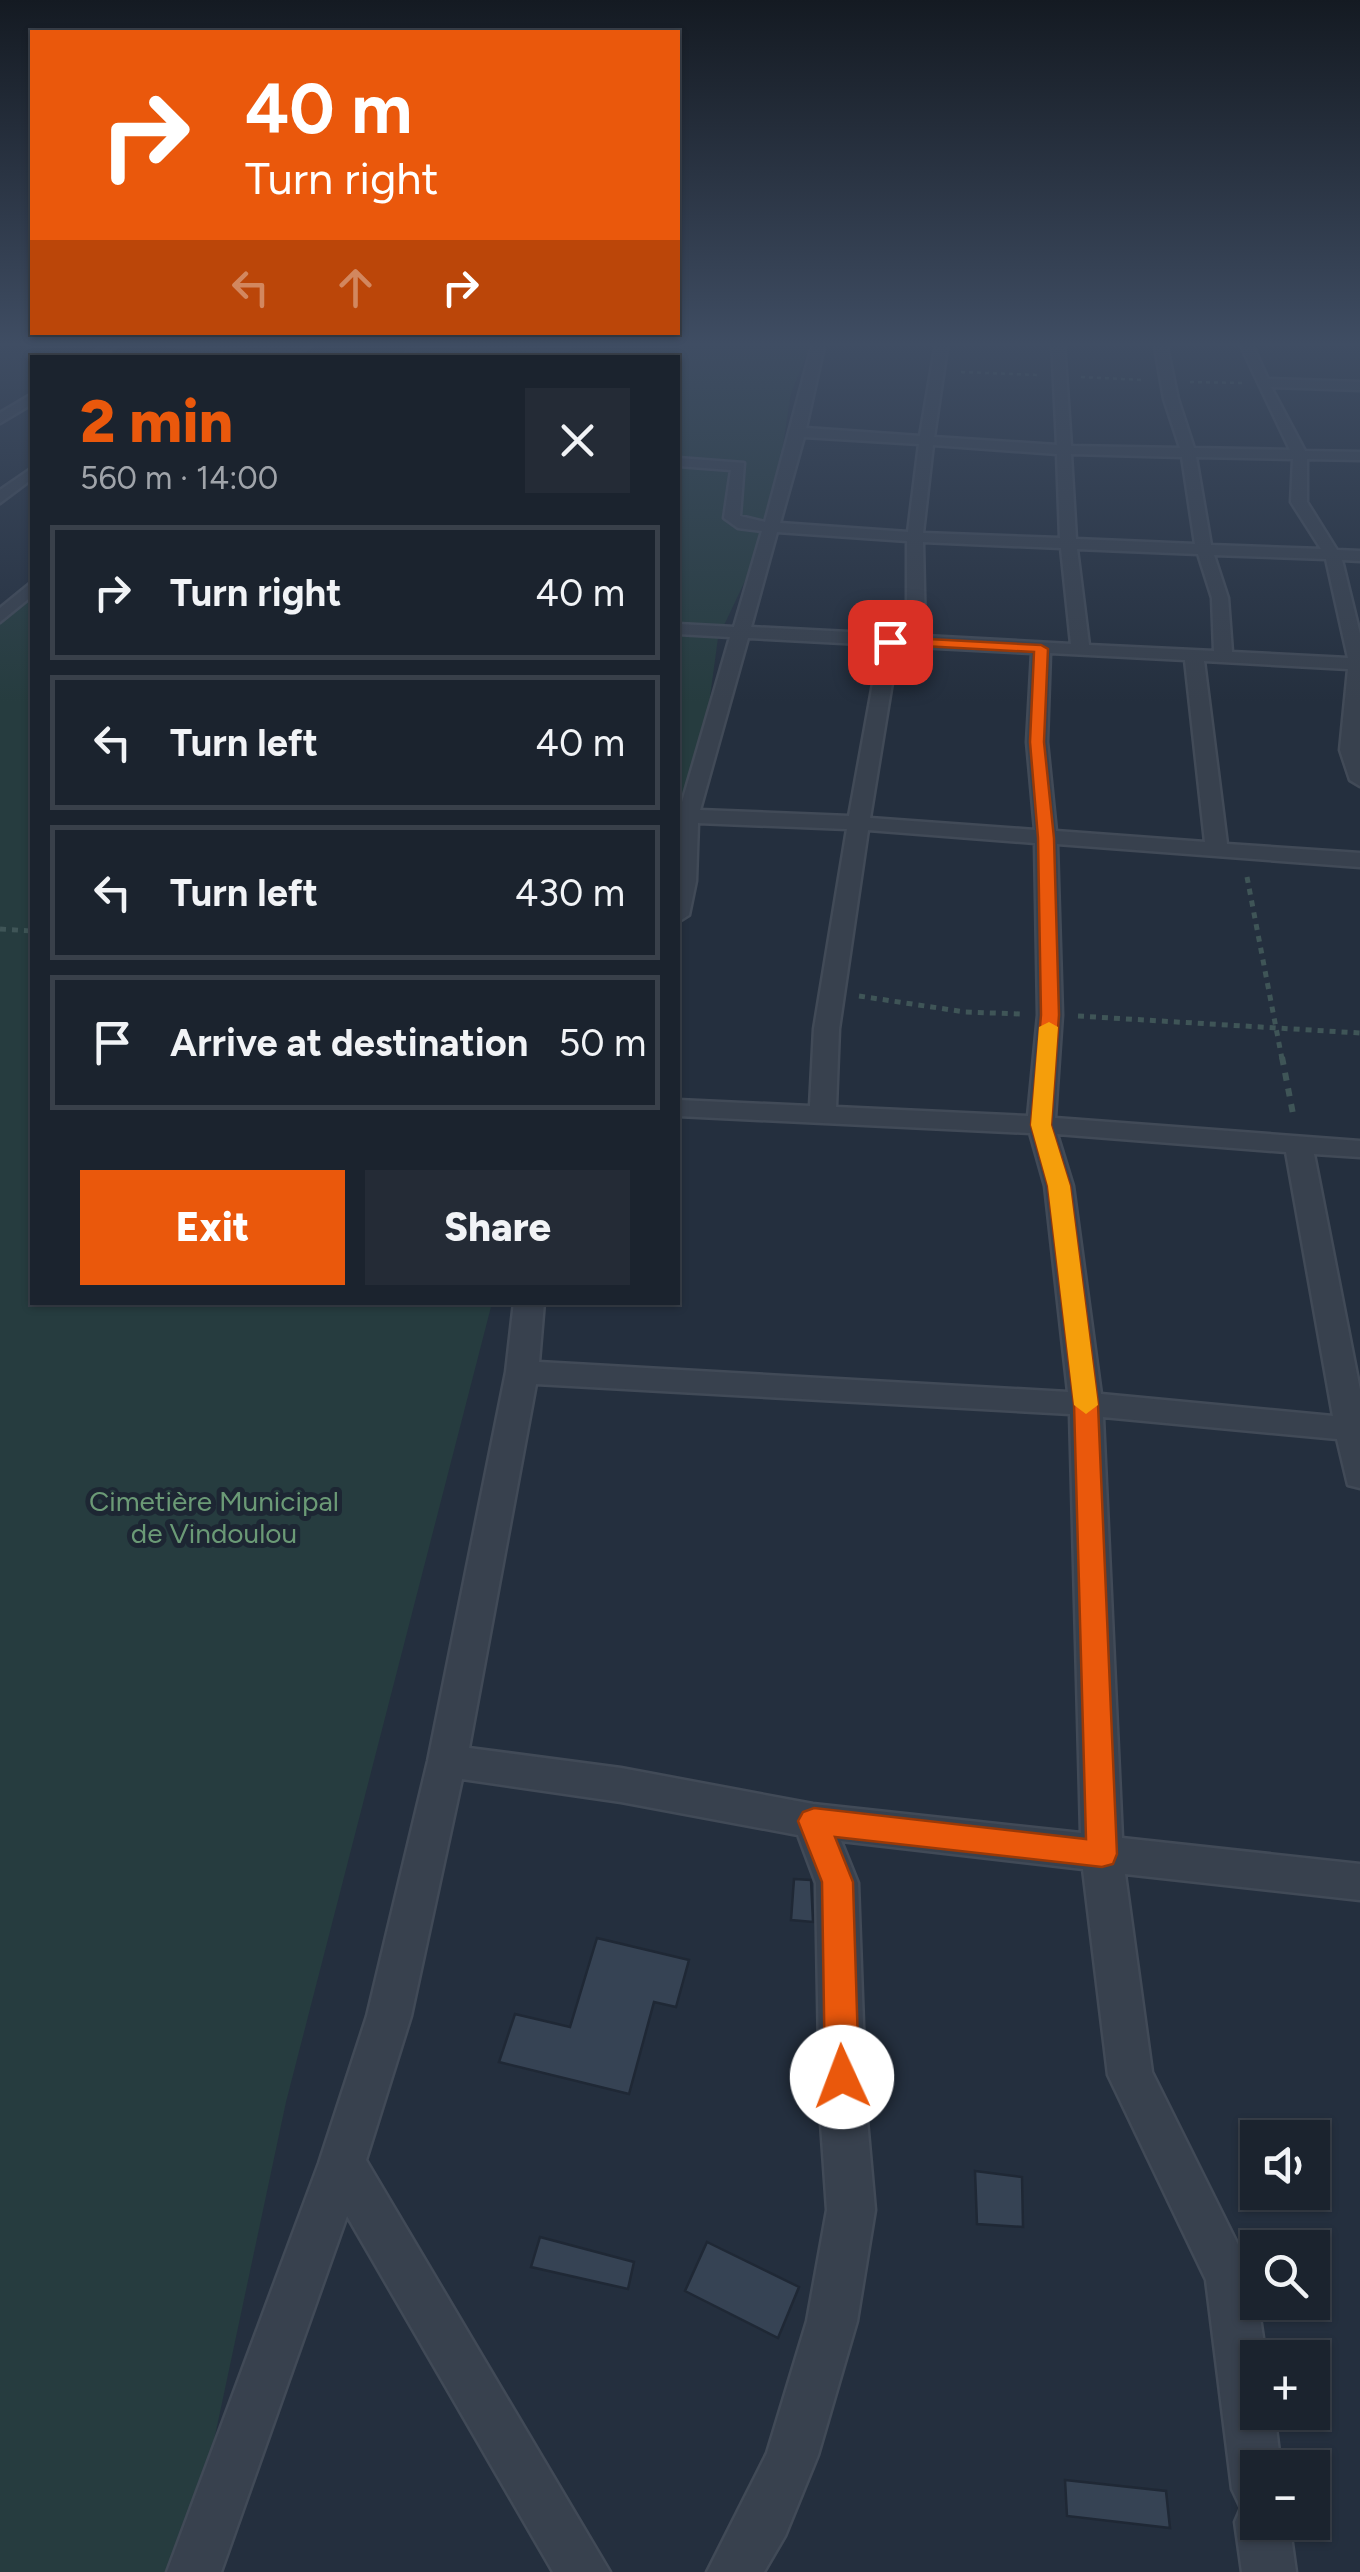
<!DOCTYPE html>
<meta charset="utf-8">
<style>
:root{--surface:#1b232e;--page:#242b36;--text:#f1f3f6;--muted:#a0a4aa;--line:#39404a;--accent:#ea580c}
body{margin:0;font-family:Figtree,sans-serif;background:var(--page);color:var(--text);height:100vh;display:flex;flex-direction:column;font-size:38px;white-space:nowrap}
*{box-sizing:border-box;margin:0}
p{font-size:32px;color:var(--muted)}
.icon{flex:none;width:55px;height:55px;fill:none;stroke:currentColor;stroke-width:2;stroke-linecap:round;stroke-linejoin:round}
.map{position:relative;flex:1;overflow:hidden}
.details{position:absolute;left:30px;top:355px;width:650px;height:950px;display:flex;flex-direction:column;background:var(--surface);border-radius:0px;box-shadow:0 2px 8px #0004,0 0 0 2px var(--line)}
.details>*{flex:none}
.hud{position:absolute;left:30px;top:30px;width:650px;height:305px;border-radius:0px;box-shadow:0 2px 8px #0004,0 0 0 2px var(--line);background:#ea580c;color:#fff;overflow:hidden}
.buttons{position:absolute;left:1240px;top:2120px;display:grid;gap:20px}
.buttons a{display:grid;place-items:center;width:90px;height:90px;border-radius:0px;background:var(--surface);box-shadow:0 2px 8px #0004,0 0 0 2px var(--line);font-size:50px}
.pin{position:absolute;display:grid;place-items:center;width:85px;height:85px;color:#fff;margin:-42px;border-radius:20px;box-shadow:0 5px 15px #0006}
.me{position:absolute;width:110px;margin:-55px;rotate:358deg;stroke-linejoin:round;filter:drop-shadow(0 0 8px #0008)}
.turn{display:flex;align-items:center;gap:35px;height:210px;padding:0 50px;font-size:45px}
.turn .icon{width:130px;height:130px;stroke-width:2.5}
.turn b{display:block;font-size:70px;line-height:85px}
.lanes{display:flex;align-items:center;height:95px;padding:0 50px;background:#0003;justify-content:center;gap:50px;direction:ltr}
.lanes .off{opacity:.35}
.round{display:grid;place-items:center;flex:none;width:105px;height:105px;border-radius:0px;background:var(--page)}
.summary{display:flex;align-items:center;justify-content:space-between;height:170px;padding:0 50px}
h1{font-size:60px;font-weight:800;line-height:75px;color:var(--accent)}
.button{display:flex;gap:20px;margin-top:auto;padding:20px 50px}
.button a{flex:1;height:115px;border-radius:0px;background:var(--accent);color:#fff;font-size:40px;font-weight:800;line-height:115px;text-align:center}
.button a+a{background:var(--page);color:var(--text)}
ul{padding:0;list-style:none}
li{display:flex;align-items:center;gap:30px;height:135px;margin:0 20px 15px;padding:0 30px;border:5px solid var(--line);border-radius:0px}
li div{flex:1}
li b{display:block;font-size:38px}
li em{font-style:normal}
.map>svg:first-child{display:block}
.green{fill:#263c3f}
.building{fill:#364354;stroke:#1f2835;stroke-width:2.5}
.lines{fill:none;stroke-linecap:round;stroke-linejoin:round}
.service-casing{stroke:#414a57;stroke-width:5}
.minor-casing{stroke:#414a57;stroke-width:5}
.path-far2{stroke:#3f5557;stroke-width:2.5;stroke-dasharray:4 4;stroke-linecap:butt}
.path-far1{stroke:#3f5557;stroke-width:5;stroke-dasharray:6 6;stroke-linecap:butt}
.path{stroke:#3f5557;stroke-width:6;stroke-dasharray:8 8;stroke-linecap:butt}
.service{fill:#38414e;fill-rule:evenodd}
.minor{fill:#38414e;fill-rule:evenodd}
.route{fill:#ea580c;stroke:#983908;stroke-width:2.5}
.slow{fill:#f59e0b}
.labels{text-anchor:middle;stroke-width:10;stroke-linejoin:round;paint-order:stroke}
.park-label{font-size:28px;fill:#6b9a76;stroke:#1d2633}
</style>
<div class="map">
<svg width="1360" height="2572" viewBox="0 0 1360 2572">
<rect width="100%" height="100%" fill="#242f3e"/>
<g class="green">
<path d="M329 342H812L791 393 770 528 718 638 685 881 678 896V358H316Z"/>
<path d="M32 587V1302L492 1303 286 2102 186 2572H0V617Z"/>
</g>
<g class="building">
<path d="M794 1879 811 1880 813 1922 791 1920Z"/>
<path d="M597 1938 689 1960 676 2007 654 2002 629 2094 499 2062 515 2014 570 2027Z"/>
<path d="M975 2171 1022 2177 1023 2227 977 2224Z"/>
<path d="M540 2237 634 2262 628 2289 531 2267Z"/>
<path d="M707 2242 799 2287 778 2338 685 2291Z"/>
<path d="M1065 2480 1166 2491 1170 2528 1067 2516Z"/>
</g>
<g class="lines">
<g class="service-casing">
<path id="service" d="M392 342H449L569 348 566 350 419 345 409 358H402L413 344Z"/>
</g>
<g class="minor-casing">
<g id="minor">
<path d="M107 342H121L101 358H86Z"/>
<path d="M163 342H269L309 347 303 351 169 346Z"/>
<path d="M813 342H825L806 428 920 436 936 342H948L934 437 1057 445 1052 342H1064L1071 446 1180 448 1164 399 1154 342H1166L1178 399 1194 448 1290 450 1239 342H1251L1268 379 1360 382V390L1271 387 1305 451 1360 452V460L1307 459V502L1337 550 1360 551V561L1342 560 1360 634V786L1350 780 1340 750 1348 669 1204 661 1227 844 1360 853V867L1057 844 1062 1015 1055 1118 1360 1141V1157L1314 1154 1360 1390V1488L1348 1485 1337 1439 1103 1417 1122 1838 1360 1864V1900L1125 1874 1152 2072 1254 2277 1266 2358H1258V2412H1274L1281 2468H1258V2522H1289L1296 2572H1242L1235 2522 1241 2508 1232 2489 1206 2280 1108 2075 1083 1869 841 1841 858 1883 866 2109 875 2210 857 2321 818 2455 785 2536 764 2572H707L767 2453 807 2321 827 2210 820 2109 816 1883 798 1835 621 1802 462 1779 411 2016 366 2160 610 2572H553L347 2216 221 2572H167L319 2163 367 2016 428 1761 506 1372 514 1302H544L539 1362 1068 1392 1045 1186 1030 1133 678 1116V1100L810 1106 814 1029 847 829 698 823 696 881 689 915 678 922V816L730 637 678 634V624L734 627 762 531 738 528 724 518 731 470 678 466V458L744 463 740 516 765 522ZM804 437 919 444 908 532 780 523ZM933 445 1057 454 1060 538 923 533ZM1071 454 1182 457 1195 544 1076 539ZM1196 457 1293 459 1291 502 1321 549 1211 545ZM777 532 907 541V635L751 627ZM923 542 1061 548 1071 644 925 636ZM1077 549 1198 554 1212 598 1214 651 1089 645ZM1214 555 1326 559 1348 658 1232 652 1228 598ZM748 638 880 645 849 816 700 810ZM898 646 1032 653 1027 742 1035 830 870 818ZM1050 653 1185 660 1205 842 1056 831 1047 742ZM868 830 1035 843 1038 1015 1028 1116 836 1107 839 1029ZM1057 1134 1286 1152 1333 1416 1101 1394 1073 1186ZM536 1384 1070 1414 1081 1833 813 1804 621 1768 469 1748Z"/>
<path d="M32 394V404L0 423V413Z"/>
<path d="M32 468V479L0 503V490Z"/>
<path d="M32 582V596L0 622V608Z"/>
</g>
</g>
<g class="path-far2">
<path d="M961 372 1038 375"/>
<path d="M1081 377 1143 380"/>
<path d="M1190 382 1243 383"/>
</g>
<g class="path-far1">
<path d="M1247 877 1282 1059"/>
<path d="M0 929 32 931"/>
<path d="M859 996 965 1012 1020 1014"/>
<path d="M1078 1016 1360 1033"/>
</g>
<path class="path" d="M1282 1057 1294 1119"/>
<use href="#service" class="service"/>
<use href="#minor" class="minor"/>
</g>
<linearGradient id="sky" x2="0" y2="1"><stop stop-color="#141a22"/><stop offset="0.49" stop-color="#3f4d63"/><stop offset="1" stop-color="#3f4d63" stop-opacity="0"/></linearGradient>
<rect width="1360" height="702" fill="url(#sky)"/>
<path class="route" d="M890 637 1041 645 1048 649 1044 742 1054 838 1059 1015 1051 1125 1070 1186 1098 1404 1117 1854 1113 1864 1102 1867 835 1837 853 1882 859 2077 854 2089 842 2093 830 2089 825 2077 822 1882 798 1821 803 1812 814 1808 1086 1839 1074 1404 1048 1186 1031 1125 1041 1015 1038 838 1030 742 1034 652 886 644 884 642Z"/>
<path class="slow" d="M1049 1022 1058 1027 1051 1125 1070 1186 1098 1405 1086 1414 1074 1405 1048 1186 1031 1125 1039 1027Z"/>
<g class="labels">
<g class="park-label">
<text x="214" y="1511">Cimetière Municipal<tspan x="214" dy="32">de Vindoulou</tspan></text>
</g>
</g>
</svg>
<div class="buttons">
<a><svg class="icon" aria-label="sound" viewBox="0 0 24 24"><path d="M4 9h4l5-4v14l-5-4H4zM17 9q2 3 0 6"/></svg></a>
<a><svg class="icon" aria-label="search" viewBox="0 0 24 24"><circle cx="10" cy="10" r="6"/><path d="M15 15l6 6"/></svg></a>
<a>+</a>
<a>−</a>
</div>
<div class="pin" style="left:890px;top:642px;background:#d93025"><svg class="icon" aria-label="arrive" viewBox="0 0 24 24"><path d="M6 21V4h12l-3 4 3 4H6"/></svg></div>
<svg class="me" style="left:842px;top:2077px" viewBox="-20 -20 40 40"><circle r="19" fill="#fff"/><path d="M0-13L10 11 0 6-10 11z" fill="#ea580c"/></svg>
<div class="hud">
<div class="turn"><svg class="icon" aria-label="right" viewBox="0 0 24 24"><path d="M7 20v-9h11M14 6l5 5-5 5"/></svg><div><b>40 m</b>Turn right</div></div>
<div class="lanes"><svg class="icon off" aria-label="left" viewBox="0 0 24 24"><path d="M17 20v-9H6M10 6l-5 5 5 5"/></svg><svg class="icon off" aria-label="ahead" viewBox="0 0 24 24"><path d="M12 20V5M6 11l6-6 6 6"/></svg><svg class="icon" aria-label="right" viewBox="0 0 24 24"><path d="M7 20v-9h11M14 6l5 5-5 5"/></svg></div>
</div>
<section class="details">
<div class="summary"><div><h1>2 min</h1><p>560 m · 14:00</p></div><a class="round"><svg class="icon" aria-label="close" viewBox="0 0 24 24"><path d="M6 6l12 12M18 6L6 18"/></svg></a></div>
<ul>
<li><svg class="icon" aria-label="right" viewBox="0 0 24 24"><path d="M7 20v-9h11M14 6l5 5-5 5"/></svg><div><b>Turn right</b></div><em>40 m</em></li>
<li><svg class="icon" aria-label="left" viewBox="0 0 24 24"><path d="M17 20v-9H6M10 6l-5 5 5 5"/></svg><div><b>Turn left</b></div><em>40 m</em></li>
<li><svg class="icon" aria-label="left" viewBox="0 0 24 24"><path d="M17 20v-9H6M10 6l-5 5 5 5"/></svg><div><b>Turn left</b></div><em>430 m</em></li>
<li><svg class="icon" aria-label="arrive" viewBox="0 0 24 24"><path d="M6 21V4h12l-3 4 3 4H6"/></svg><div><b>Arrive at destination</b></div><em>50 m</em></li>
</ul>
<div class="button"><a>Exit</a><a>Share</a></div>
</section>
</div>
